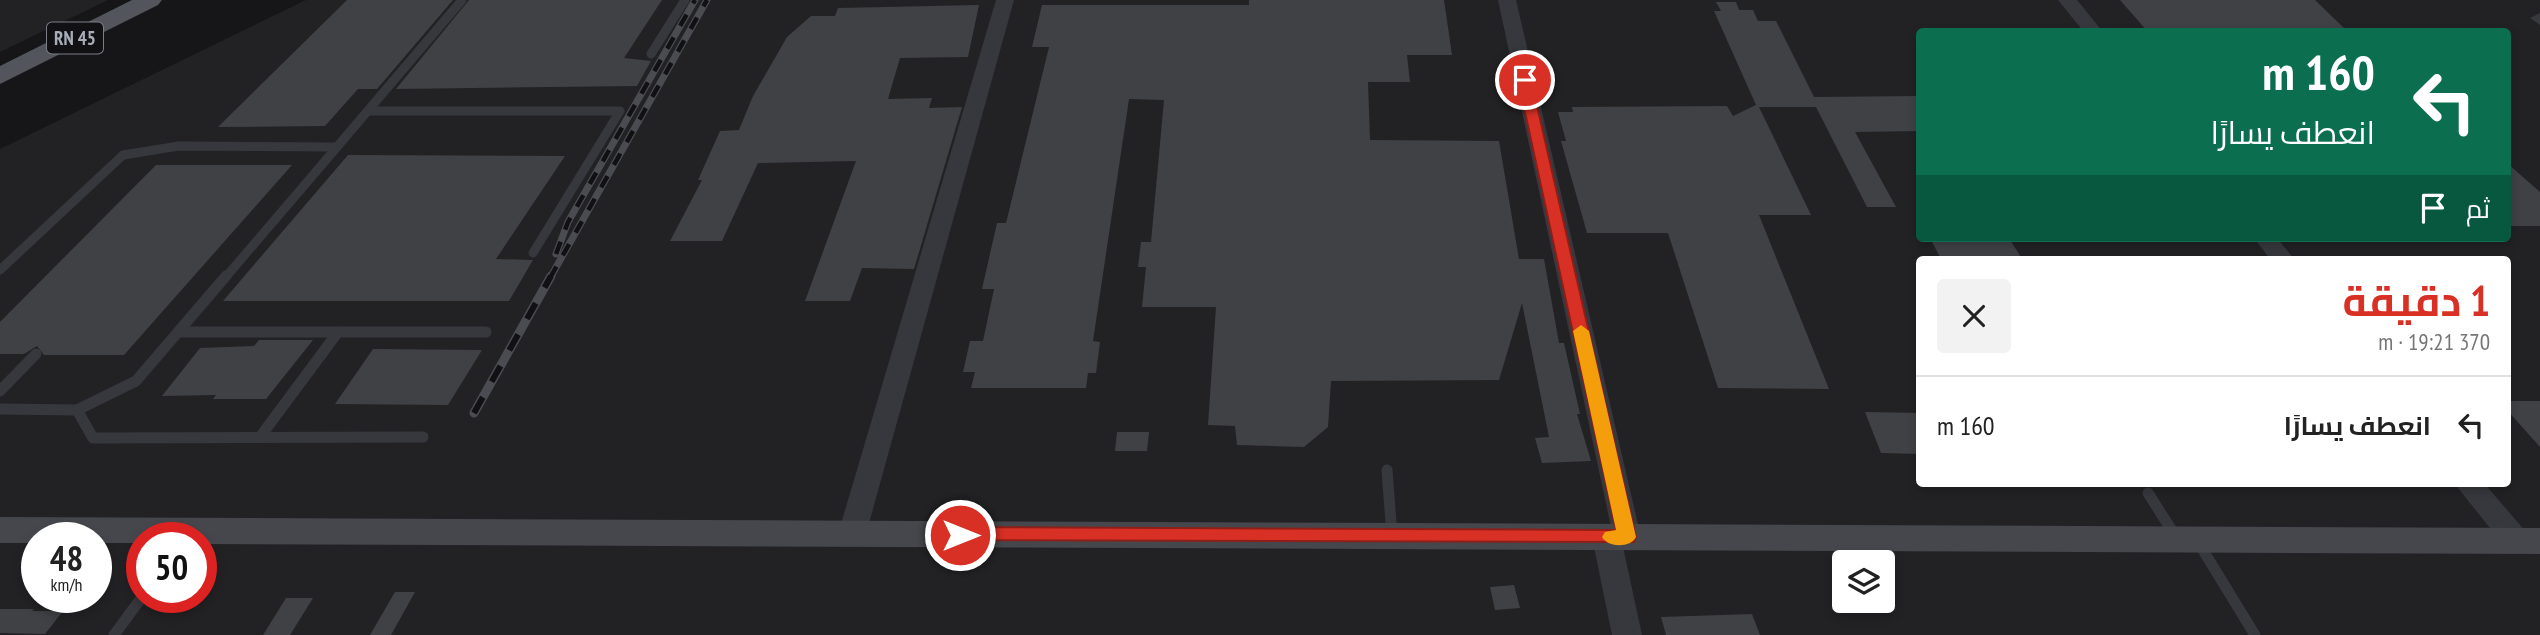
<!DOCTYPE html>
<html lang="ar">
<meta charset="utf-8">
<style>
:root{--surface:#fff;--page:#f2f2f2;--text:#222;--muted:#767676;--line:#e0e0e0;--accent:#d93025}
body{margin:0;font-family:"PT Sans Narrow",Cairo,sans-serif;background:var(--page);color:var(--text);direction:rtl;height:100vh;display:flex;flex-direction:column;font-size:26px;white-space:nowrap}
*{box-sizing:border-box;margin:0}
p{font-size:23px;color:var(--muted)}
.icon{flex:none;width:38px;height:38px;fill:none;stroke:currentColor;stroke-width:2;stroke-linecap:round;stroke-linejoin:round}
.map{position:relative;flex:1;overflow:hidden;direction:ltr}
.drawer{position:absolute;left:1916px;top:256px;width:595px;height:231px;display:flex;flex-direction:column;background:var(--surface);border-radius:7px;box-shadow:0 4px 10px #0003;direction:rtl}
.drawer>*{flex:none}
.hud{position:absolute;left:1916px;top:28px;width:595px;height:214px;border-radius:7px;box-shadow:0 4px 10px #0003;direction:rtl;background:#0b6e4f;color:#fff;overflow:hidden}
.controls{position:absolute;left:1832px;top:550px;display:grid;gap:14px}
.controls a{display:grid;place-items:center;width:63px;height:63px;border-radius:7px;background:var(--surface);box-shadow:0 4px 10px #0003;font-size:35px}
.speed{position:absolute;left:21px;top:522px;display:flex;gap:14px;font-size:35px;font-weight:700;text-align:center}
.speed>*{display:grid;place-content:center;width:91px;height:91px;border-radius:50%;background:var(--surface);box-shadow:0 4px 10px #0003;line-height:1}
.speed small{font-size:18px;font-weight:400}
.speed .limit{border:10px solid #d22;background:#fff;color:#111}
.pin{position:absolute;display:grid;place-items:center;width:60px;height:60px;color:#fff;margin:-30px;border:4px solid #fff;border-radius:50%;box-shadow:0 2px 7px #0007}
.me{position:absolute;width:77px;margin:-38px;rotate:90deg;stroke-linejoin:round;filter:drop-shadow(0 0 5px #0008)}
.turn{display:flex;align-items:center;gap:24px;height:147px;padding:0 21px;font-size:32px}
.turn .icon{width:91px;height:91px;stroke-width:2.5}
.turn b{display:block;font-size:49px;line-height:60px}
.then{display:flex;align-items:center;height:66px;padding:0 21px;background:#0003;gap:14px;font-size:26px}
.round{display:grid;place-items:center;flex:none;width:74px;height:74px;border-radius:7px;background:var(--page)}
.overview{display:flex;align-items:center;justify-content:space-between;height:119px;padding:0 21px}
h1{font-size:42px;font-weight:700;line-height:52px;color:var(--accent)}
ul{padding:0;list-style:none}
li{display:flex;align-items:center;gap:21px;height:98px;padding:0 21px;border-top:2px solid var(--line)}
li div{flex:1}
li b{display:block;font-size:26px}
li em{font-style:normal}
.map>svg:first-child{display:block}
.built{fill:#222225;fill-rule:evenodd}
.building{fill:#404145}
.lines{fill:none;stroke-linecap:round;stroke-linejoin:round}
.service-far1{stroke:#37383d;stroke-width:9}
.service{stroke:#37383d;stroke-width:11}
.tertiary{fill:#37383d;fill-rule:evenodd}
.secondary{fill:#45474d;fill-rule:evenodd}
.primary{fill:#53555c;fill-rule:evenodd}
.rail-far1-casing{stroke:#4a4c52;stroke-width:7}
.rail-casing{stroke:#4a4c52;stroke-width:9}
.rail-far1{stroke:#111113;stroke-width:4.5;stroke-dasharray:13;stroke-linecap:butt}
.rail{stroke:#111113;stroke-width:6;stroke-dasharray:18;stroke-linecap:butt}
.route{fill:#d93025;stroke:#8d1f18;stroke-width:2}
.slow{fill:#f59e0b}
.labels{text-anchor:middle;stroke-width:7;stroke-linejoin:round;paint-order:stroke}
.shield{fill:#111113;stroke:#7b7e86;stroke-width:2}
.shield-label{font-size:19px;font-weight:bold;fill:#a8adb8}
</style>
<div class="map">
<svg width="2540" height="635" viewBox="0 0 2540 635">
<rect width="100%" height="100%" fill="#161618"/>
<g class="built">
<path d="M0 0H108L0 52Z"/>
<path d="M306 0H2540V635H0V149ZM1920 32H2508V238H1920ZM1920 259H2508V483H1920ZM37 537H96V597H37ZM142 537H201V597H142ZM1844 562H1883V600H1844Z"/>
</g>
<g class="building">
<path d="M347 0H453L377 89H358L325 126 218 127Z"/>
<path d="M469 0H662L624 58 651 61 637 86 396 89Z"/>
<path d="M1249 0H1444L1452 55H1407L1410 82H1368L1370 140 1499 141 1519 259H1544L1559 343H1564L1580 414H1577L1591 461 1542 463 1535 438 1549 437 1522 303 1499 380 1331 381 1328 427 1304 447 1237 445 1235 426 1208 425 1216 307H1142L1146 267H1138L1141 242H1151L1164 100 1129 99 1093 341 1100 342 1096 373H1088L1086 388H971L975 372H963L970 341H983L994 289H982L997 223H1006L1049 47H1032L1042 5H1249Z"/>
<path d="M2120 0H2315L2348 32H2148Z"/>
<path d="M1716 2H1736L1739 10H1753L1758 21H1776L1814 97 1920 96V131L1855 132 1896 207H1867L1816 107H1759L1811 215H1759L1829 389 1718 388 1668 233H1587L1561 141H1566L1558 112H1573L1572 107 1727 106 1733 116 1756 105 1714 11H1721Z"/>
<path d="M979 5 968 57 900 58 888 99 932 98 929 108 962 107 914 269 862 268 850 301H805L856 161 758 163 722 241H670L702 180H698L720 131 739 130 753 96 787 37 811 16H835L838 8Z"/>
<path d="M348 155 565 156 496 259 533 260 509 301H223Z"/>
<path d="M2508 164 2540 192V226H2508Z"/>
<path d="M156 165H292L124 355H44L37 346 24 354H0V322Z"/>
<path d="M1930 238H2009L2022 259H1941Z"/>
<path d="M259 340H313L266 399H213L216 395 162 396 200 348 254 346Z"/>
<path d="M373 349 482 350 448 405 335 404Z"/>
<path d="M2508 401H2540V447L2508 411Z"/>
<path d="M1865 412 1920 413V454L1881 453Z"/>
<path d="M1117 432H1149L1147 451H1115Z"/>
<path d="M1514 585 1520 608 1495 610 1490 587Z"/>
<path d="M395 592H415L391 635H370Z"/>
<path d="M286 598H313L290 635H263Z"/>
<path d="M0 609H34L32 611H63L45 634 0 633Z"/>
<path d="M1752 614 1760 635H1666L1661 617Z"/>
</g>
<g class="lines">
<g class="service-far1">
<path d="M651 54 685 0"/>
<path d="M368 111H620L533 253"/>
<path d="M0 270 123 155 179 146 337 147 462 0"/>
<path d="M225 278 337 147"/>
</g>
<g class="service">
<path d="M178 332H486"/>
<path d="M0 391 36 354"/>
<path d="M0 409 77 410 136 381 226 276"/>
<path d="M77 410 93 438 423 437"/>
<path d="M260 437 338 332"/>
<path d="M1387 470 1392 536"/>
<path d="M2148 493 2176 537"/>
<path d="M2198 542 2255 635"/>
<path d="M114 635 142 597"/>
</g>
<g class="tertiary">
<path d="M996 0H1014L866 534 862 542 852 545 842 542 838 534Z"/>
<path d="M1498 0H1516L1641 537 1637 545 1623 547 1642 635H1612L1592 537 1596 529 1611 527Z"/>
<path d="M2058 0H2077L2103 32H2084Z"/>
<path d="M2540 13V25L2530 18Z"/>
<path d="M2254 238H2277L2294 259H2270Z"/>
<path d="M2454 483H2484L2526 532 2530 540 2526 548 2516 551 2506 548Z"/>
</g>
<path class="secondary" d="M0 517 2540 528V554L201 544V537H142V543H96V537H37V543H0Z"/>
<path class="primary" d="M132 0H162L158 5 0 84V66Z"/>
<g class="rail-far1-casing">
<g id="rail-far1">
<path d="M556 254 568 222 695 0"/>
<path d="M550 278 707 0"/>
</g>
</g>
<g class="rail-casing">
<path id="rail" d="M474 413 551 276"/>
</g>
<use href="#rail-far1" class="rail-far1"/>
<use href="#rail" class="rail"/>
</g>
<path class="route" d="M1525 77 1531 80 1636 537 1634 542 953 540 951 535 953 529 960 527 1616 530 1518 80Z"/>
<path class="slow" d="M1581 325 1589 331 1636 537C1631 548 1608 548 1602 537L1605 532 1616 530 1573 331Z"/>
<g class="labels">
<rect class="shield" x="47" y="22.5" width="56" height="31" rx="5"/>
<g class="shield-label">
<text x="75" y="45">RN 45</text>
</g>
</g>
</svg>
<div class="controls">
<a><svg class="icon" aria-label="layers" viewBox="0 0 24 24"><path d="M12 4l9 5-9 5-9-5zM3 14l9 5 9-5"/></svg></a>
</div>
<div class="speed"><div>48<small>km/h</small></div><div class="limit">50</div></div>
<div class="pin" style="left:1525px;top:80px;background:#d93025"><svg class="icon" aria-label="arrive" viewBox="0 0 24 24"><path d="M6 21V4h12l-3 4 3 4H6"/></svg></div>
<svg class="me" style="left:960px;top:535px" viewBox="-20 -20 40 40"><circle r="17" fill="#d93025" stroke="#fff" stroke-width="3"/><path d="M0-11L8 9 0 5-8 9z" fill="#fff"/></svg>
<div class="hud">
<div class="turn"><svg class="icon" aria-label="left" viewBox="0 0 24 24"><path d="M17 20v-9H6M10 6l-5 5 5 5"/></svg><div><b>160 m</b>انعطف يسارًا</div></div>
<div class="then">ثم<svg class="icon" aria-label="arrive" viewBox="0 0 24 24"><path d="M6 21V4h12l-3 4 3 4H6"/></svg></div>
</div>
<section class="drawer">
<div class="overview"><div><h1>1 دقيقة</h1><p>370 m · 19:21</p></div><a class="round"><svg class="icon" aria-label="close" viewBox="0 0 24 24"><path d="M6 6l12 12M18 6L6 18"/></svg></a></div>
<ul>
<li><svg class="icon" aria-label="left" viewBox="0 0 24 24"><path d="M17 20v-9H6M10 6l-5 5 5 5"/></svg><div><b>انعطف يسارًا</b></div><em>160 m</em></li>
</ul>
</section>
</div>
